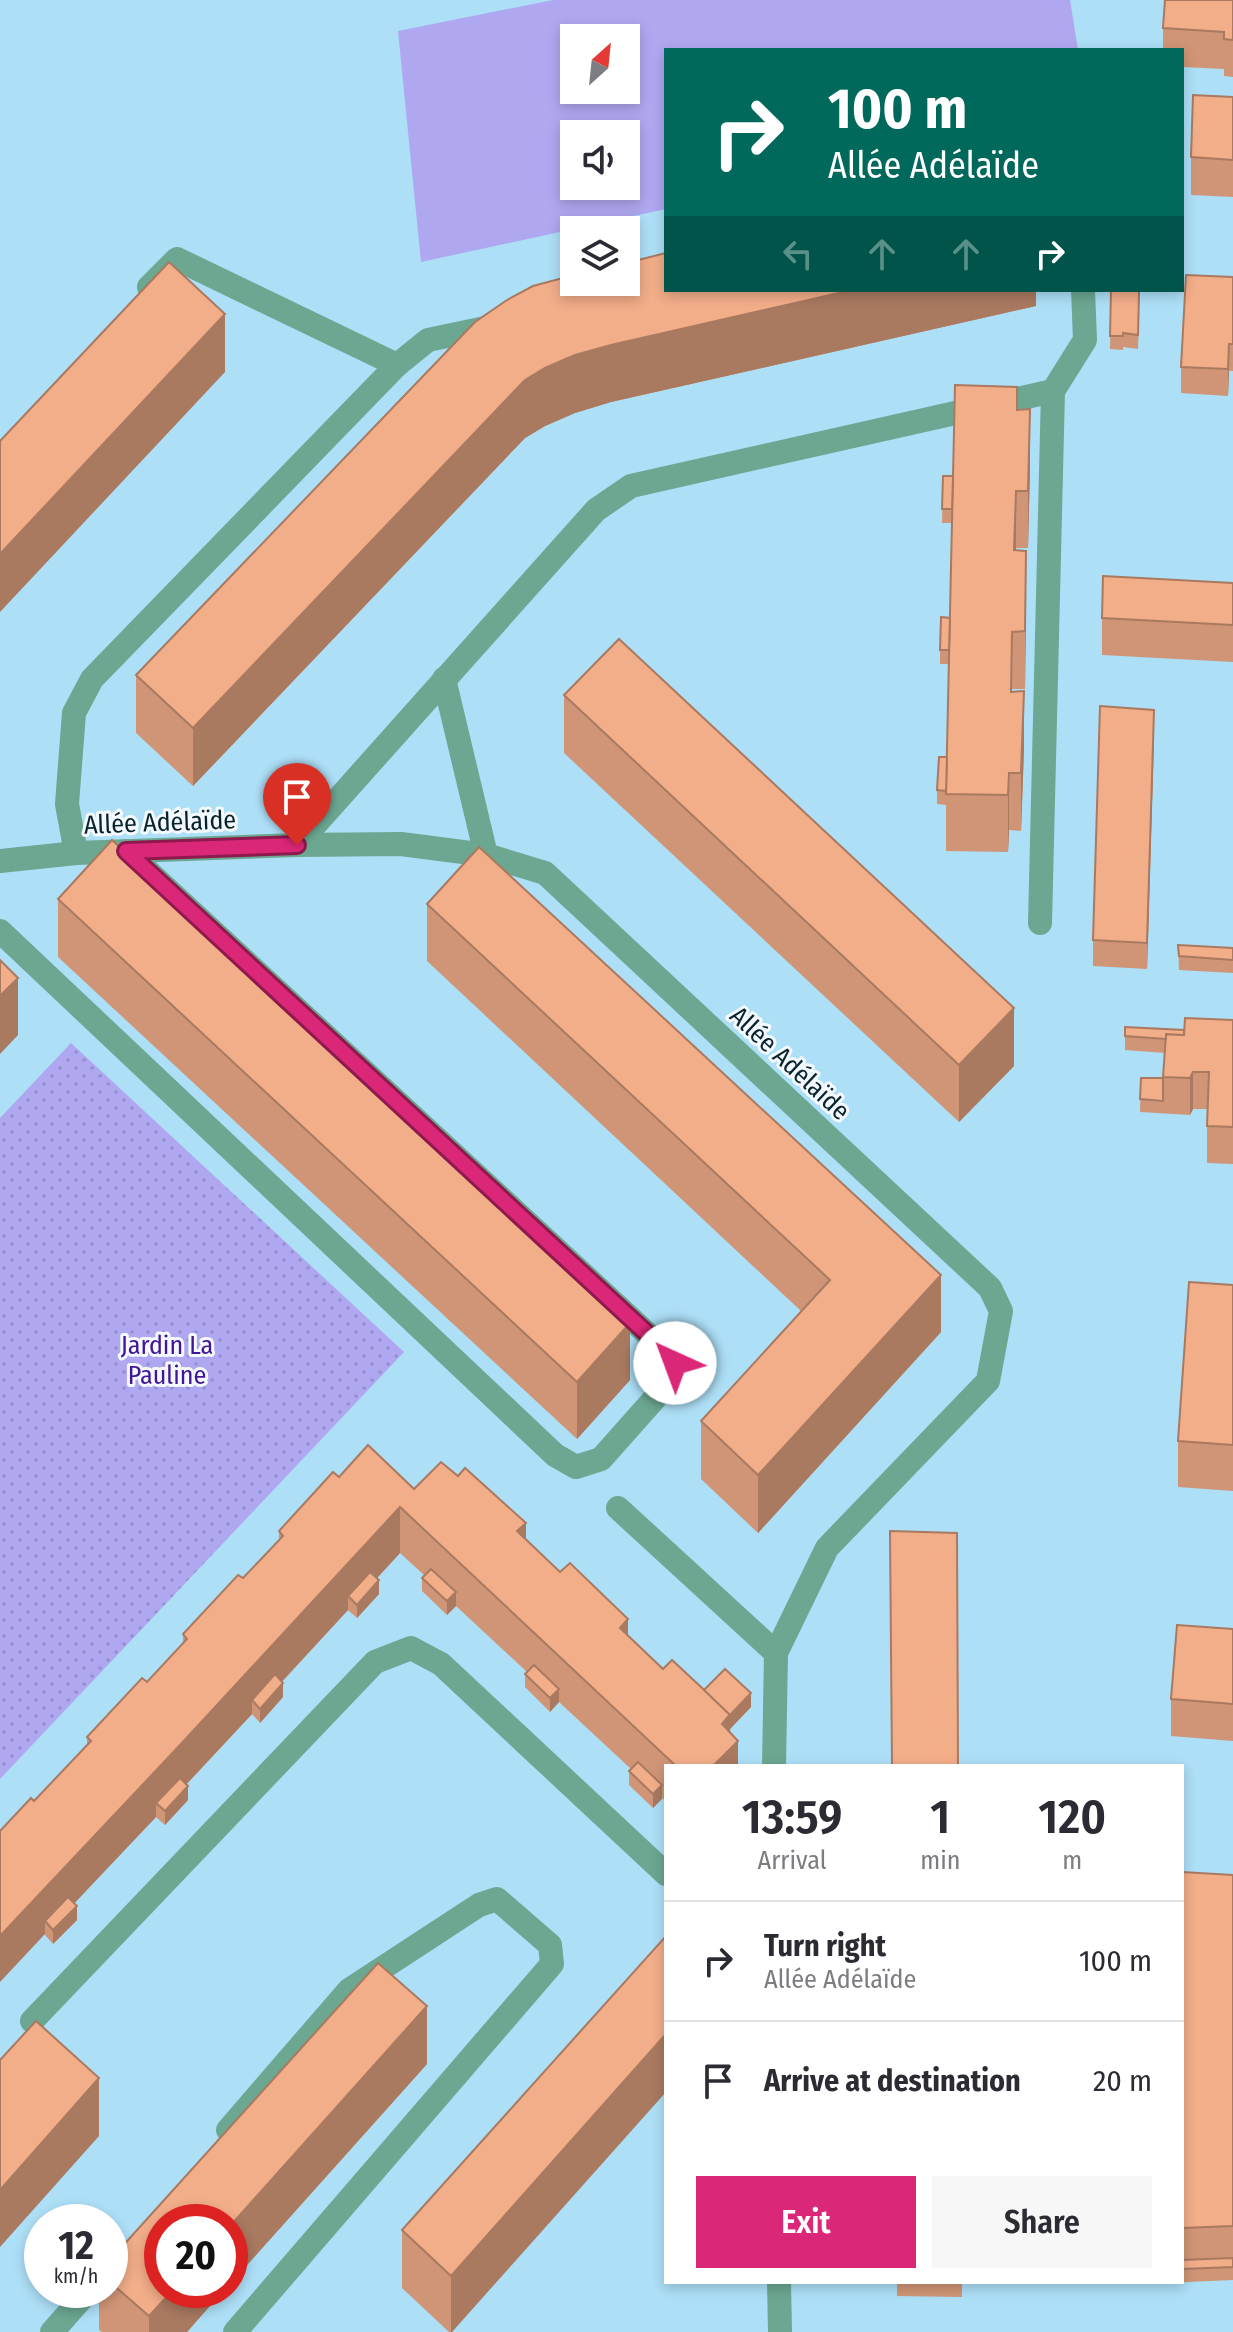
<!DOCTYPE html>
<meta charset="utf-8">
<style>
:root{--surface:#fff;--page:#f7f7f7;--text:#2b2b33;--muted:#7c7c81;--line:#e1e1e2;--accent:#db2777}
body{margin:0;font-family:"Fira Sans Condensed",sans-serif;background:var(--page);color:var(--text);height:100vh;display:flex;flex-direction:column;font-size:30px;white-space:nowrap}
*{box-sizing:border-box;margin:0}
p{font-size:26px;color:var(--muted)}
.icon{flex:none;width:44px;height:44px;fill:none;stroke:currentColor;stroke-width:2;stroke-linecap:round;stroke-linejoin:round}
.map{position:relative;flex:1;overflow:hidden}
.drawer{position:absolute;left:664px;top:1764px;width:520px;height:520px;display:flex;flex-direction:column;background:var(--surface);border-radius:0px;box-shadow:0 4px 12px #0003}
.drawer>*{flex:none}
.banner{position:absolute;left:664px;top:48px;width:520px;height:244px;border-radius:0px;box-shadow:0 4px 12px #0003;background:#00695c;color:#fff;overflow:hidden}
.needle{width:52px;rotate:27deg}
.fabs{position:absolute;left:560px;top:24px;display:grid;gap:16px}
.fabs a{display:grid;place-items:center;width:80px;height:80px;border-radius:0px;background:var(--surface);box-shadow:0 4px 12px #0003;font-size:40px}
.speed{position:absolute;left:24px;top:2204px;display:flex;gap:16px;font-size:40px;font-weight:700;text-align:center}
.speed>*{display:grid;place-content:center;width:104px;height:104px;border-radius:50%;background:var(--surface);box-shadow:0 4px 12px #0003;line-height:1}
.speed small{font-size:20px;font-weight:400}
.speed .limit{border:12px solid #d22;background:#fff;color:#111}
.pin{position:absolute;display:grid;place-items:center;width:68px;height:68px;color:#fff;margin:-82px -34px;border-radius:50% 50% 50% 0;rotate:-45deg;box-shadow:0 0 8px #0007}
.pin .icon{rotate:45deg}
.me{position:absolute;width:88px;margin:-44px;rotate:317deg;stroke-linejoin:round;filter:drop-shadow(0 0 6px #0008)}
.turn{display:flex;align-items:center;gap:28px;height:168px;padding:0 32px;font-size:36px}
.turn .icon{width:104px;height:104px;stroke-width:2.5}
.turn b{display:block;font-size:56px;line-height:68px}
.lanes{display:flex;align-items:center;height:76px;padding:0 32px;background:#0003;justify-content:center;gap:40px;direction:ltr}
.lanes .off{opacity:.35}
.eta{display:flex;justify-content:space-evenly;align-items:center;height:136px;text-align:center}
.eta b{font-size:48px;font-weight:600;line-height:56px}
.cta{display:flex;gap:16px;margin-top:auto;padding:16px 32px}
.cta a{flex:1;height:92px;border-radius:0px;background:var(--accent);color:#fff;font-size:32px;font-weight:600;line-height:92px;text-align:center}
.cta a+a{background:var(--page);color:var(--text)}
ul{padding:0;list-style:none}
li{display:flex;align-items:center;gap:24px;height:120px;padding:0 32px;border-top:2px solid var(--line)}
li div{flex:1}
li b{display:block;font-size:30px}
li em{font-style:normal}
.map>svg:first-child{display:block}
.park{fill:url(#park-dots)}
.pitch{fill:#afa7f0;fill-rule:evenodd}
.lines{fill:none;stroke-linecap:round;stroke-linejoin:round}
.minor{stroke:#6ba791;stroke-width:24}
.wall{fill:#d09576}
.shaded-wall{fill:#a97960}
.building{fill:#f2ad89;stroke:#a97960;stroke-width:2}
.route-casing{stroke:#8e194d;stroke-width:20}
.route{stroke:#db2777;stroke-width:14}
.labels{text-anchor:middle;stroke-width:6;stroke-linejoin:round;paint-order:stroke}
.street-label{font-size:26px;fill:#08232e;stroke:#f3f9fc}
.park-label{font-size:26px;fill:#421598;stroke:#f3f9fc}
</style>
<div class="map">
<svg width="1233" height="2332" viewBox="0 0 1233 2332">
<defs>
<pattern id="park-dots" width="8" height="8" patternUnits="userSpaceOnUse" patternTransform="scale(2)"><rect width="8" height="8" fill="#afa7f0"/><path d="M2 2h.1M6 6h.1" fill="none" stroke="#958fce" stroke-width="1.8" stroke-linecap="round"/></pattern>
</defs>
<rect width="100%" height="100%" fill="#addff7"/>
<path class="park" d="M71 1043 404 1352 0 1779V1118Z"/>
<path class="pitch" d="M553 0H1070L1078 50H666V209L421 262 398 31ZM574 38H626V90H574ZM574 134H626V186H574Z"/>
<g class="lines">
<g class="minor">
<path d="M149 287 177 259 397 365"/>
<path d="M444 679 486 855"/>
<path d="M297 845 596 510 631 486 1053 391 1085 340 1083 290"/>
<path d="M76 853 67 804 74 713 92 679 397 365 428 340 495 326"/>
<path d="M0 861 76 853 297 845 401 844 486 855 545 873 990 1288 1001 1311 988 1381 827 1548 776 1653 774 1766"/>
<path d="M1040 923 1053 391"/>
<path d="M0 931 555 1455 576 1467 601 1459 672 1379 675 1363 668 1353 126 851"/>
<path d="M618 1508 776 1653"/>
<path d="M32 2021 375 1662 411 1648 441 1664 666 1874"/>
<path d="M228 2130 349 1990 479 1905 497 1899 550 1945 552 1964 235 2332"/>
<path d="M779 2282 780 2332"/>
<path d="M52 2332 89 2290"/>
</g>
</g>
<g class="wall">
<path d="M1233 0V77L1224 76V69L1182 67V50H1163V28Z"/>
<path d="M1233 97V197L1191 195V157Z"/>
<path d="M1233 277V371H1229L1228 396 1181 393V367Z"/>
<path d="M1036 290V306L611 402 575 413 545 426 525 438 193 786 136 733V675L449 348Z"/>
<path d="M1111 290H1140L1138 349 1123 347V350L1110 349Z"/>
<path d="M1017 410 1030 467 1028 548H1016V551L1026 609 1025 689H1012V692L1024 749 1021 831 1009 830 1008 852 946 851V805L937 804V790L947 757 949 664H940V650L950 618 952 523H942L943 476H953Z"/>
<path d="M1233 583V662L1102 655V618Z"/>
<path d="M564 695 1014 1066 959 1122 564 753Z"/>
<path d="M1154 736 1147 969 1093 966V940Z"/>
<path d="M58 899 630 1380 577 1439 58 957Z"/>
<path d="M427 904 941 1332 758 1533 701 1479V1421L801 1311 427 961Z"/>
<path d="M1178 945 1233 948V973L1179 970Z"/>
<path d="M1233 1020V1164L1207 1163V1109H1193L1190 1115 1140 1112 1141 1078H1163L1165 1053 1125 1050V1027L1184 1030Z"/>
<path d="M1233 1285V1491L1178 1487V1441Z"/>
<path d="M339 1477 414 1489 526 1539 663 1669 704 1690 751 1707 730 1729 738 1766H666V1802L662 1798 653 1808 629 1785V1771L631 1769 559 1702 550 1712 525 1687V1674L527 1672 456 1606 447 1615 422 1591V1578L424 1575 400 1553 377 1578 379 1594 357 1618 348 1610 282 1682 283 1697 260 1723 252 1714 187 1784 188 1800 165 1825 156 1817 74 1903 77 1920 53 1944 45 1935 34 1801 87 1746V1737L147 1682 183 1644V1634L243 1578 279 1541V1531Z"/>
<path d="M1233 1629V1741L1171 1736V1699Z"/>
<path d="M1182 1872 1233 1875V2280L1164 2283 1182 2282Z"/>
<path d="M666 1936 452 2332H449L402 2288V2230Z"/>
<path d="M427 2064 230 2284V2222L162 2290H224L187 2332H102L99 2330V2290H110V2260Z"/>
<path d="M897 2282H962V2297L897 2296Z"/>
</g>
<g class="shaded-wall">
<path d="M852 290H1036V306L611 402 575 413 545 426 525 438 193 786V728L525 380 545 368 575 355 611 345Z"/>
<path d="M225 314V372L0 612V554Z"/>
<path d="M1229 344V371L1228 396V369Z"/>
<path d="M1030 409V467L1028 548V491Z"/>
<path d="M1016 491V548L1014 608V550Z"/>
<path d="M1026 551V609L1025 689V631Z"/>
<path d="M1024 691V749L1021 831V773Z"/>
<path d="M1154 710V736L1147 969V943Z"/>
<path d="M1009 773V830L1008 852V795Z"/>
<path d="M18 978V1035L0 1054V996Z"/>
<path d="M1014 1008V1066L959 1122V1065Z"/>
<path d="M1193 1072V1109L1190 1115V1078Z"/>
<path d="M941 1275V1332L758 1533V1475Z"/>
<path d="M630 1323V1380L577 1439V1382Z"/>
<path d="M400 1507V1553L355 1602 348 1596V1610L258 1707 252 1700V1714L163 1809 156 1803V1817L51 1928 45 1921V1934L0 1982V1936Z"/>
<path d="M526 1523V1569L517 1531Z"/>
<path d="M379 1580V1594L357 1618V1605Z"/>
<path d="M456 1592V1606L447 1615V1601Z"/>
<path d="M628 1619V1665L620 1628Z"/>
<path d="M283 1683V1697L260 1723V1709Z"/>
<path d="M559 1689V1702L550 1712V1698Z"/>
<path d="M751 1693V1707L730 1729V1749L738 1741V1766H713L722 1724Z"/>
<path d="M662 1785V1799L653 1808V1794Z"/>
<path d="M188 1786V1800L165 1825V1811Z"/>
<path d="M77 1906V1920L53 1944V1930Z"/>
<path d="M427 2006V2064L230 2284V2226Z"/>
<path d="M666 2034V2092L452 2332H451V2276Z"/>
<path d="M99 2078V2136L0 2247V2190Z"/>
<path d="M173 2290H224L187 2332H149V2316Z"/>
</g>
<g class="building">
<path d="M1165 0H1233V40L1224 39V32L1163 28Z"/>
<path d="M1193 95 1233 97V160L1191 157Z"/>
<path d="M666 253V290H852L611 345 575 355 545 368 525 380 193 728 136 675 475 322 507 300 533 286 574 275V282H626V263Z"/>
<path d="M169 262 225 314 0 554V441Z"/>
<path d="M1186 275 1233 277V344H1229L1228 369 1181 367Z"/>
<path d="M1111 290H1139L1138 335 1123 333V336H1110Z"/>
<path d="M955 385 1017 387V410L1030 409 1028 491H1016L1014 550 1026 551 1025 631 1012 632 1011 692 1024 691 1021 773H1009L1008 795 946 794Z"/>
<path d="M943 476H953L952 509H942Z"/>
<path d="M1103 576 1233 583V625L1102 618Z"/>
<path d="M941 617 950 618 949 650H940Z"/>
<path d="M619 639 1014 1008 959 1065 564 695Z"/>
<path d="M1100 706 1154 710 1147 943 1093 940Z"/>
<path d="M939 757H947L946 791 937 790Z"/>
<path d="M112 840 630 1323 577 1382 58 899Z"/>
<path d="M479 847 941 1275 758 1475 701 1421 830 1280 427 904Z"/>
<path d="M1178 945 1233 948V960L1179 956Z"/>
<path d="M0 960 18 978 0 996Z"/>
<path d="M1185 1018 1233 1020V1127L1207 1126 1209 1072H1193L1190 1078 1163 1077 1166 1034 1184 1035Z"/>
<path d="M1125 1027 1184 1030V1035L1166 1034V1039L1125 1036Z"/>
<path d="M1141 1078H1163V1101L1140 1099Z"/>
<path d="M1189 1282 1233 1285V1445L1178 1441Z"/>
<path d="M368 1445 414 1489 441 1462 458 1476 465 1468 526 1523 517 1531 560 1572 570 1563 628 1619 620 1628 663 1669 672 1660 730 1714 722 1724 738 1741 713 1766H676L400 1507 180 1745 0 1936V1831L31 1798 34 1801 91 1741 87 1737 142 1678 147 1682 187 1639 183 1634 238 1575 243 1578 283 1536 279 1531 333 1472 339 1477Z"/>
<path d="M890 1531 957 1533 958 1766H892Z"/>
<path d="M431 1569 456 1592 447 1601 422 1578Z"/>
<path d="M370 1572 379 1580 357 1605 348 1596Z"/>
<path d="M1177 1625 1233 1629V1704L1171 1699Z"/>
<path d="M534 1665 559 1689 550 1698 525 1674Z"/>
<path d="M725 1669 751 1693 730 1715 704 1690Z"/>
<path d="M275 1674 283 1683 260 1709 252 1700Z"/>
<path d="M638 1762 662 1785 653 1794 629 1771Z"/>
<path d="M180 1778 188 1786 165 1811 156 1803Z"/>
<path d="M1182 1872 1233 1875V2226L1182 2228Z"/>
<path d="M68 1897 77 1906 53 1930 45 1921Z"/>
<path d="M666 1936V2034L451 2276 402 2230Z"/>
<path d="M378 1963 427 2006 230 2226V2222H162V2290H173L149 2316 110 2282V2260Z"/>
<path d="M36 2021 99 2078 0 2190V2060Z"/>
<path d="M1233 2258V2267L1182 2269V2260Z"/>
</g>
<g class="lines">
<g class="route-casing">
<path id="route" d="M297 845 126 851 668 1353 675 1363"/>
</g>
<use href="#route" class="route"/>
</g>
<g class="labels">
<g class="street-label">
<text transform="translate(160 822) rotate(-2)" y="9">Allée Adélaïde</text>
<text transform="translate(790 1063) rotate(43)" y="9">Allée Adélaïde</text>
</g>
<g class="park-label">
<text x="167" y="1354">Jardin La<tspan x="167" dy="30">Pauline</tspan></text>
</g>
</g>
</svg>
<div class="fabs">
<a><svg class="needle" viewBox="-14 -14 28 28"><path d="M0-13l5 13h-10z" fill="#e53935"/><path d="M0 13l5-13h-10z" fill="#7c7c81"/></svg></a>
<a><svg class="icon" aria-label="sound" viewBox="0 0 24 24"><path d="M4 9h4l5-4v14l-5-4H4zM17 9q2 3 0 6"/></svg></a>
<a><svg class="icon" aria-label="layers" viewBox="0 0 24 24"><path d="M12 4l9 5-9 5-9-5zM3 14l9 5 9-5"/></svg></a>
</div>
<div class="speed"><div>12<small>km/h</small></div><div class="limit">20</div></div>
<div class="pin" style="left:297px;top:845px;background:#d93025"><svg class="icon" aria-label="arrive" viewBox="0 0 24 24"><path d="M6 21V4h12l-3 4 3 4H6"/></svg></div>
<svg class="me" style="left:675px;top:1363px" viewBox="-20 -20 40 40"><circle r="19" fill="#fff"/><path d="M0-13L10 11 0 6-10 11z" fill="#db2777"/></svg>
<div class="banner">
<div class="turn"><svg class="icon" aria-label="right" viewBox="0 0 24 24"><path d="M7 20v-9h11M14 6l5 5-5 5"/></svg><div><b>100 m</b>Allée Adélaïde</div></div>
<div class="lanes"><svg class="icon off" aria-label="left" viewBox="0 0 24 24"><path d="M17 20v-9H6M10 6l-5 5 5 5"/></svg><svg class="icon off" aria-label="ahead" viewBox="0 0 24 24"><path d="M12 20V5M6 11l6-6 6 6"/></svg><svg class="icon off" aria-label="ahead" viewBox="0 0 24 24"><path d="M12 20V5M6 11l6-6 6 6"/></svg><svg class="icon" aria-label="right" viewBox="0 0 24 24"><path d="M7 20v-9h11M14 6l5 5-5 5"/></svg></div>
</div>
<section class="drawer">
<div class="eta">
<div><b>13:59</b><p>Arrival</p></div>
<div><b>1</b><p>min</p></div>
<div><b>120</b><p>m</p></div>
</div>
<ul>
<li><svg class="icon" aria-label="right" viewBox="0 0 24 24"><path d="M7 20v-9h11M14 6l5 5-5 5"/></svg><div><b>Turn right</b><p>Allée Adélaïde</p></div><em>100 m</em></li>
<li><svg class="icon" aria-label="arrive" viewBox="0 0 24 24"><path d="M6 21V4h12l-3 4 3 4H6"/></svg><div><b>Arrive at destination</b></div><em>20 m</em></li>
</ul>
<div class="cta"><a>Exit</a><a>Share</a></div>
</section>
</div>
